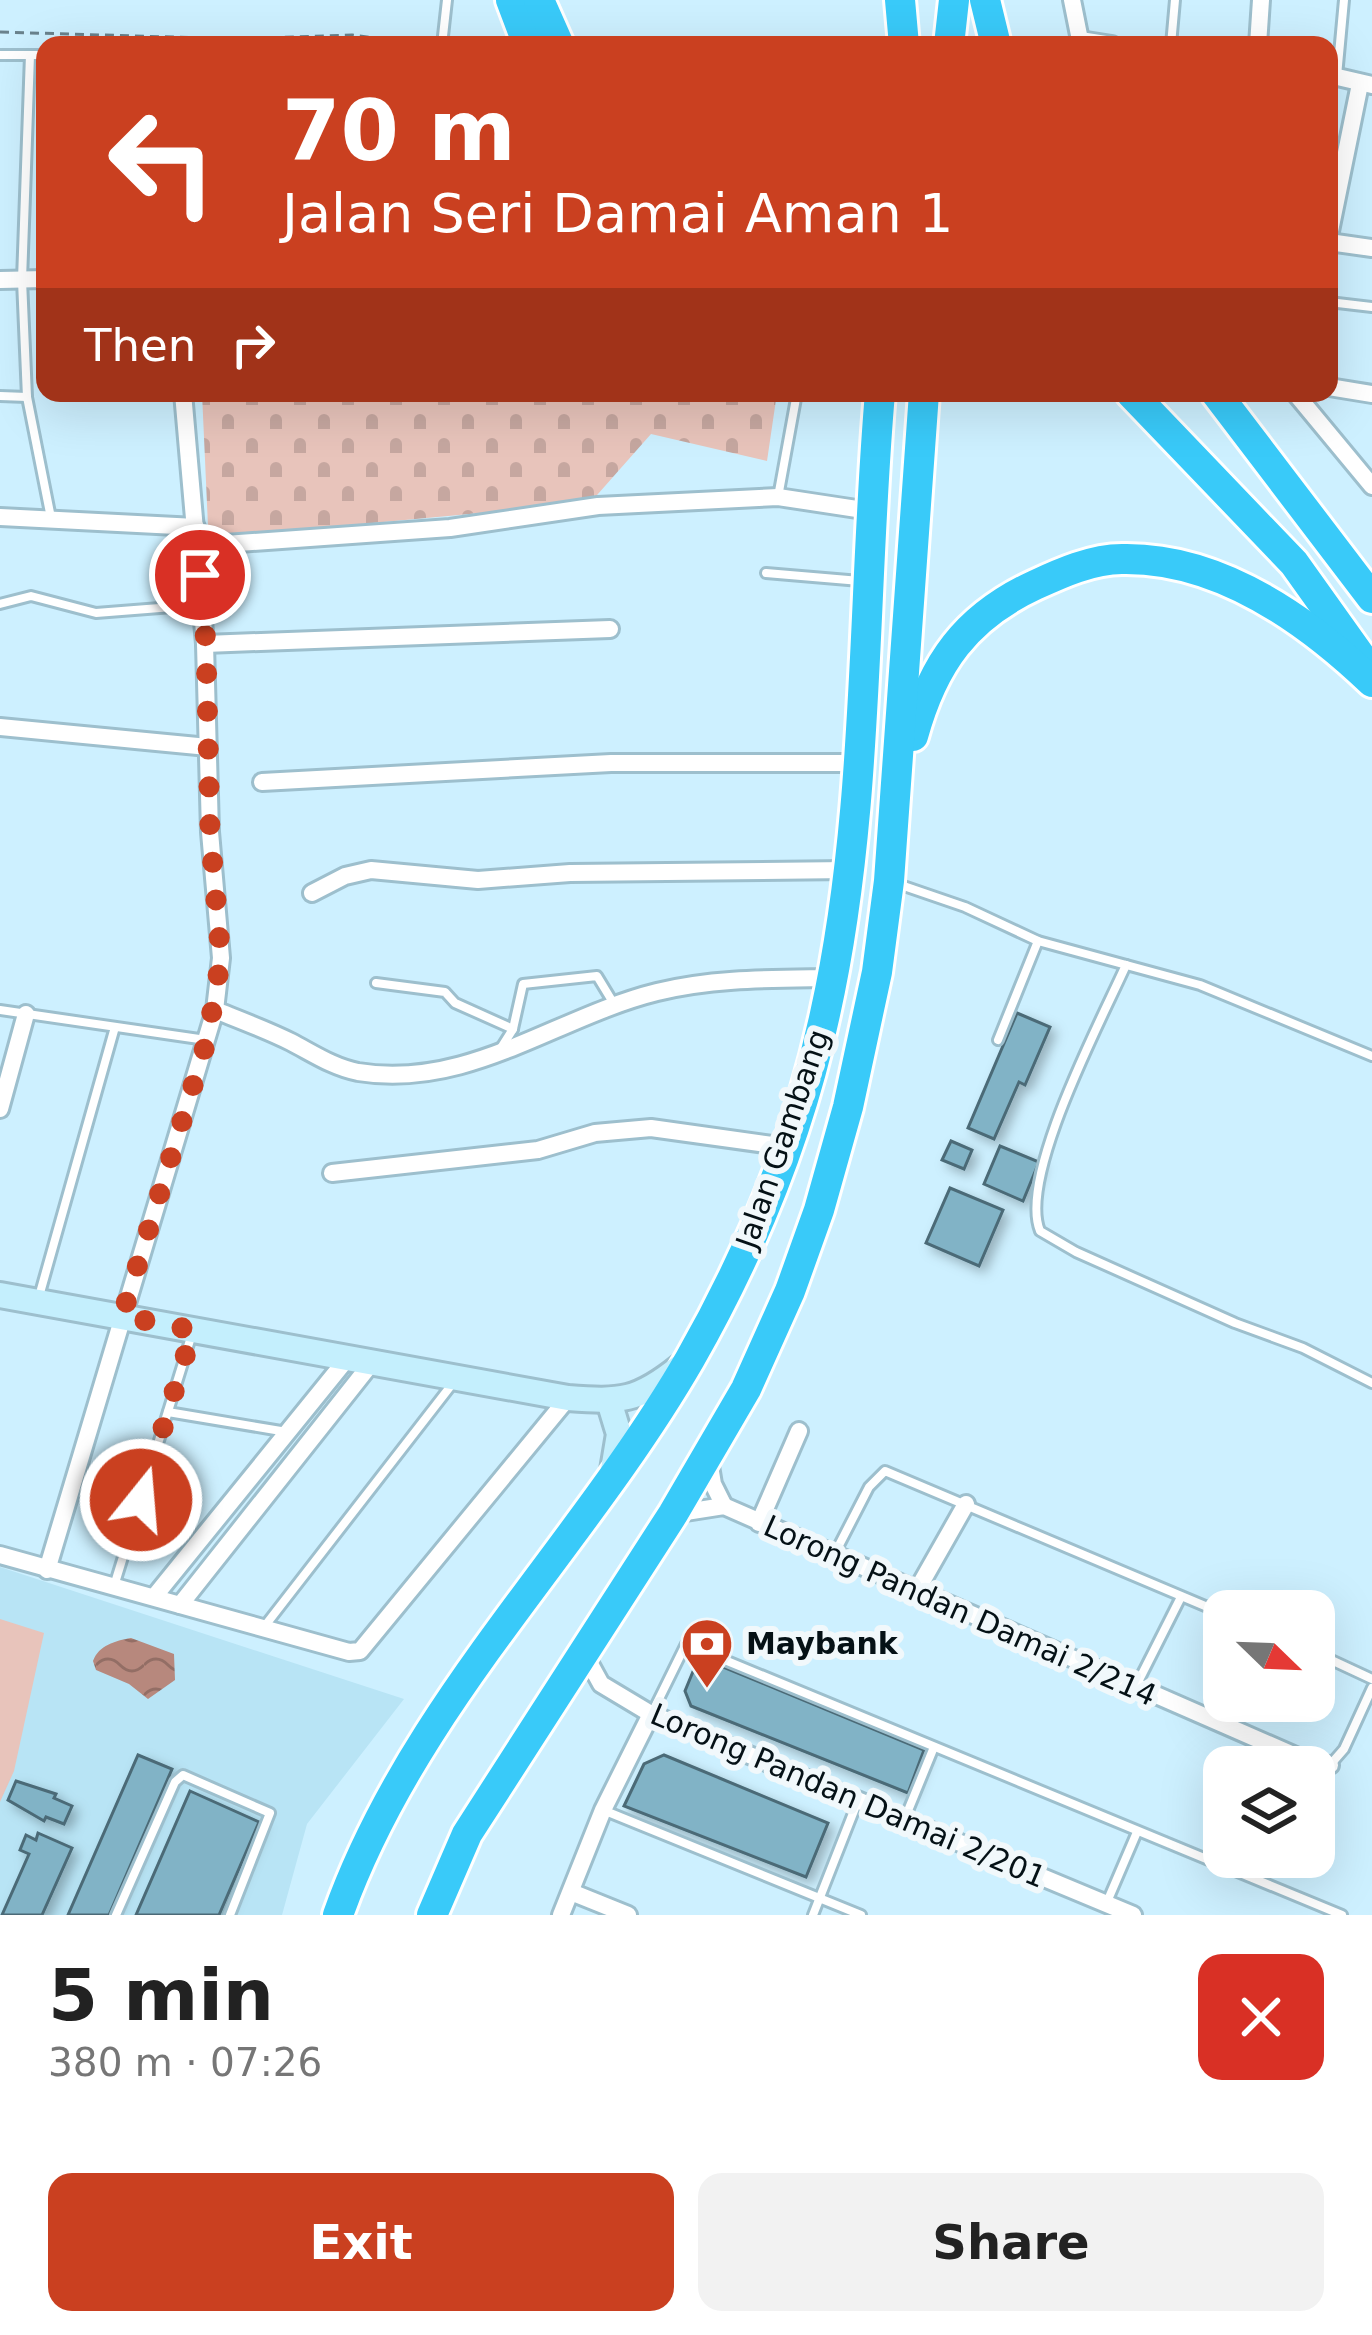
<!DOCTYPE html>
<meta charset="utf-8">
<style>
:root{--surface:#fff;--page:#f2f2f2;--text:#222;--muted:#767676;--accent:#ca4020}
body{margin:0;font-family:"DejaVu Sans",sans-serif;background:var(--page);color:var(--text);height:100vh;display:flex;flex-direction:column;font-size:45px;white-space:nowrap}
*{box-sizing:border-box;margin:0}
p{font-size:39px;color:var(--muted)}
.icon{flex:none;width:66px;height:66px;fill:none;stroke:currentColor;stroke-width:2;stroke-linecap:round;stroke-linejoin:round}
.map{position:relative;height:1915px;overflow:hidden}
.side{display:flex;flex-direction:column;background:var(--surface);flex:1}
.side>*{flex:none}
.hud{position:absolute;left:36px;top:36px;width:1302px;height:366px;border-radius:24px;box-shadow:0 12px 48px #0002;background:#ca4020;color:#fff;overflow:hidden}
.needle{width:78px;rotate:113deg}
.buttons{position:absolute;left:1203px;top:1590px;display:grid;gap:24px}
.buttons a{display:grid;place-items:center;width:132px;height:132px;border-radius:24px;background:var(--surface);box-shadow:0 12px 48px #0002;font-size:60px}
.pin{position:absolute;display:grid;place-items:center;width:102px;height:102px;color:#fff;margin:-51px;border:6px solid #fff;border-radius:50%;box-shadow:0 3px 12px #0007}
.me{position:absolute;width:132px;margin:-66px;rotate:17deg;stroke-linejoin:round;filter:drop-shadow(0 0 9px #0008)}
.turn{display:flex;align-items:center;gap:42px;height:252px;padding:0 48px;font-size:54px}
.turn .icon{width:156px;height:156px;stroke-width:2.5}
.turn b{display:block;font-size:84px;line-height:102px}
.then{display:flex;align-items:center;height:114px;padding:0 48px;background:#0003;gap:24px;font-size:45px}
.round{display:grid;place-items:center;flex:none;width:126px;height:126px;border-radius:24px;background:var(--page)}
.headline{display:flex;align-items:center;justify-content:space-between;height:204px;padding:0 48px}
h1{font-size:72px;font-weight:700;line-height:90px}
.primary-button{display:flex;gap:24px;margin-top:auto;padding:24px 48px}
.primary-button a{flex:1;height:138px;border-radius:24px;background:var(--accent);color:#fff;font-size:48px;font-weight:700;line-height:138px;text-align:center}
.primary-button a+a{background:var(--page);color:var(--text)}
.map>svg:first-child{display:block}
.built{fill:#b8e4f5}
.cemetery{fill:url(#cemetery-stones)}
.green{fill:#e8c4bb}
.water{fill:url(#water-waves)}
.building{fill:#81b3c6;stroke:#4b6b77;stroke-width:3;filter:url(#shadow)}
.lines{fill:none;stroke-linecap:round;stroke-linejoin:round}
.lane-casing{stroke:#9dbfcd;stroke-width:14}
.street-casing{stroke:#9dbfcd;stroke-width:22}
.secondary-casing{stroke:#9dbfcd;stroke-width:30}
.highway-casing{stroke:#fff;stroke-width:36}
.path{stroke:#6a828c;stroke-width:3;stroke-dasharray:9 6;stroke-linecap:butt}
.lane{stroke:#fff;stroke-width:8}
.street{stroke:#fff;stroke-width:16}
.secondary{stroke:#c4effd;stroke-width:24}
.highway{stroke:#39caf9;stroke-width:30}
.route{stroke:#ca4020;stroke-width:21;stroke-dasharray:0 37.8}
.labels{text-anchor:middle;stroke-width:12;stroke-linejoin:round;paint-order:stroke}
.street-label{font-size:30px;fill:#051116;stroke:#f1f8fb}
.poi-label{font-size:30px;font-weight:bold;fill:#051116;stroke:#f1f8fb;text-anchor:start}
</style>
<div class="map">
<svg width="1372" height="1915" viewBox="0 0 1372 1915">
<defs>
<pattern id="cemetery-stones" width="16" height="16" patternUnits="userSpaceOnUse" patternTransform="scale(3)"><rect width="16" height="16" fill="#e8c4bb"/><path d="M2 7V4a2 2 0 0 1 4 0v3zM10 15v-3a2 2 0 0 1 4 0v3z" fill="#c6a7a0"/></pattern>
<pattern id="water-waves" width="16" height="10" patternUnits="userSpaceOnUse" patternTransform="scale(3)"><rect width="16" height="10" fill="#b7887d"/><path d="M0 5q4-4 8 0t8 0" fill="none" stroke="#936e65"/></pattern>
<filter id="shadow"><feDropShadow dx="5.5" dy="5.5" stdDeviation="6" flood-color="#0004"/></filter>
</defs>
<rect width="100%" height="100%" fill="#cdf0ff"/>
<path class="built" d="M0 1567 404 1699 307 1824 282 1915H0Z"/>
<path class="cemetery" d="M202 393H777L767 461 651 434 590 503 220 537 208 526Z"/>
<path class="green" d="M0 1619 44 1633 14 1771 0 1802Z"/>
<path class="water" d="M131 1638 174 1654 175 1680 148 1699 129 1684 96 1670 93 1661C99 1645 115 1641 131 1638Z"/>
<g class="building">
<path d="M1017 1013 1050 1027 1025 1085 1019 1082 994 1139 968 1128Z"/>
<path d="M951 1141 972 1150 964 1169 942 1160Z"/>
<path d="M1000 1146 1039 1162 1023 1201 984 1184Z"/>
<path d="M950 1188 1003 1210 979 1266 926 1243Z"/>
<path d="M699 1657 924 1750 908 1793 691 1706 685 1691Z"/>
<path d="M138 1755 172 1769 109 1915H68Z"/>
<path d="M664 1755 828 1823 806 1877 624 1806 644 1764Z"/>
<path d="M16 1781 56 1794 54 1798 72 1806 64 1824 46 1817 44 1821 8 1800Z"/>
<path d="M190 1791 259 1822 219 1915H136Z"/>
<path d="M38 1833 72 1848 42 1915H2L29 1854 20 1850 26 1835 36 1840Z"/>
</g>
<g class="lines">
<g class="lane-casing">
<g id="lane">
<path d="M442 45 447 0"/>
<path d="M1171 45 1175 0"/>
<path d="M0 55H45"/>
<path d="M30 55 22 280 27 397 51 518"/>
<path d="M1337 76 1344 0"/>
<path d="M1329 302 1372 307"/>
<path d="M0 396 27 397"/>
<path d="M778 497 797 393"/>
<path d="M766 573 860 581"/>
<path d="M0 604 31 596 96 613 198 605"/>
<path d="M895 883 965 907 1038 941 1200 985 1372 1056"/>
<path d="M1126 965C1101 1021 1018 1177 1040 1231L1076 1252 1235 1323 1303 1348 1372 1383"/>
<path d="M376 983 445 992 455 1003 513 1029"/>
<path d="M0 1010 206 1040"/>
<path d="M998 1040 1038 941"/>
<path d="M501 1048 513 1029 523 984 597 976 614 1004"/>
<path d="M38 1300 115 1027"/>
<path d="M168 1412 287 1432"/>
<path d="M835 1553 869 1487 885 1471 1224 1614"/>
<path d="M114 1586 191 1337"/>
<path d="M264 1627 453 1383"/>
<path d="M1314 1652 1372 1679"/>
<path d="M1136 1686 1181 1597"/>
<path d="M653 1711 686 1644 1342 1915"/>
<path d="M1330 1765 1344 1749 1372 1688"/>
<path d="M603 1810 861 1915"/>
<path d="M905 1818 934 1747"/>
<path d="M1107 1902 1137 1832"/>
<path d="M116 1915 175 1782 183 1775 270 1813 230 1915"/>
<path d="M813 1915 857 1803"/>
</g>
</g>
<g class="street-casing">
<g id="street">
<path d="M1072 0 1081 45"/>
<path d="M1080 40 1112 45"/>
<path d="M1258 45 1261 0"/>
<path d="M1329 75 1372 85"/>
<path d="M1329 236 1360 84"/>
<path d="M1329 242 1372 248"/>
<path d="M0 280 45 279"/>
<path d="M1329 387 1372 394"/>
<path d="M1295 393 1372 486"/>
<path d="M0 517 196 527"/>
<path d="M197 546 450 528 598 506 778 497 870 511"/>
<path d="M205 644 610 629"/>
<path d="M0 727 208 747"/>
<path d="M262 782 611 763H857"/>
<path d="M312 893 345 876 371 870 478 880 570 873 849 870"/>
<path d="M215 1010C240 1020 267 1030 291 1042 314 1054 333 1067 358 1072 468 1090 556 1017 657 992 714 978 772 979 831 978"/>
<path d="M0 1109 26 1014"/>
<path d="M332 1173 538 1150 595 1133 651 1128 787 1147"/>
<path d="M709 1460 713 1484 724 1506"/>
<path d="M673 1514 724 1506 1314 1764 1330 1765"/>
<path d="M759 1523 799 1431"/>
<path d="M0 1555 349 1652 360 1651 568 1398"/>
<path d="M47 1570 215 1010 221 958 210 832 205 644 183 393"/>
<path d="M916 1592 966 1504"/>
<path d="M154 1597 346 1360"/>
<path d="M180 1605 370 1365"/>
<path d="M584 1653 601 1684 651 1714 1133 1915"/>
<path d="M571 1892 628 1915"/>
<path d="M561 1915 603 1810 651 1714"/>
</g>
</g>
<g class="secondary-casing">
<g id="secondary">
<path d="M0 1295 568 1398C621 1402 638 1401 680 1367"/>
<path d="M609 1401 619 1434 613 1470"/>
</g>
</g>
<g class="highway-casing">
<g id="highway">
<path d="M511 0 528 45"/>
<path d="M539 0 559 45"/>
<path d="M900 0 904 45"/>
<path d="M985 0 996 45"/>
<path d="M949 45 954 0"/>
<path d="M1131 393 1294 563 1361 657"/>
<path d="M1216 393 1372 598"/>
<path d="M913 736C933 663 966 617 1035 585 1061 573 1092 559 1122 559 1218 557 1306 619 1372 682"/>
<path d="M338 1915C412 1706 581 1548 690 1359 751 1252 799 1135 825 1014 870 812 862 599 880 393"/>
<path d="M432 1915 467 1834 673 1514 746 1389 790 1291 819 1210 848 1107 877 972 889 881 924 393"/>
</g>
</g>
<path class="path" d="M0 32 238 39 352 35 425 45"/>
<use href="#lane" class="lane"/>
<use href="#street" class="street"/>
<use href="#secondary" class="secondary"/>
<use href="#highway" class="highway"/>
</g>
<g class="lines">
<path class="route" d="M141 1500 193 1330 122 1316 207 1040 221 958 210 832 206 644 200 575"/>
</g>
<defs>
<g id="bank-pin" transform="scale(2.7)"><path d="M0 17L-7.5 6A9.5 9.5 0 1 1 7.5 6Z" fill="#ca4020" stroke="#f1f8fb"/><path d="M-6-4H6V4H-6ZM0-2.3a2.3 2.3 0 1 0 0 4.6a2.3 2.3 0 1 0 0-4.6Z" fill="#fff"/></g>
</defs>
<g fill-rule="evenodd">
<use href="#bank-pin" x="707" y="1644"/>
</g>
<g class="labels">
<g class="street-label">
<text transform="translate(783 1139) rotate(-71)" y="10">Jalan Gambang</text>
<text transform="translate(960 1611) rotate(24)" y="10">Lorong Pandan Damai 2/214</text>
<text transform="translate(848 1796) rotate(23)" y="10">Lorong Pandan Damai 2/201</text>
</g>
<g class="poi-label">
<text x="746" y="1654">Maybank</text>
</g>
</g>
</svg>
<div class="buttons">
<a><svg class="needle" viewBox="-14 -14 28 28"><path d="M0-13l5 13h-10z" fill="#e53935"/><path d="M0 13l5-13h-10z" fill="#767676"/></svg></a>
<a><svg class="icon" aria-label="layers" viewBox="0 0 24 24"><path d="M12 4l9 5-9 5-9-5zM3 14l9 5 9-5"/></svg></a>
</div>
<div class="pin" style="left:200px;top:575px;background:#d93025"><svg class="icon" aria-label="arrive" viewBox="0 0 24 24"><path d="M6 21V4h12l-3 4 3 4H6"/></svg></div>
<svg class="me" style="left:141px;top:1500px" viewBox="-20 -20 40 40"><circle r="17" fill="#ca4020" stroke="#fff" stroke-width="3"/><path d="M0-11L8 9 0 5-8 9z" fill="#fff"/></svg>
<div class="hud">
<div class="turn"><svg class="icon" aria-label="left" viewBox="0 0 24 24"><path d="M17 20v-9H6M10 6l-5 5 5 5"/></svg><div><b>70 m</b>Jalan Seri Damai Aman 1</div></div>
<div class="then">Then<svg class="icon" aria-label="right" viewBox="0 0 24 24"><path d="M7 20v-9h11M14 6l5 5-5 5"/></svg></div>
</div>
</div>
<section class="side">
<div class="headline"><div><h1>5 min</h1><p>380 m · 07:26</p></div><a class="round" style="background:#d93025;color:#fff"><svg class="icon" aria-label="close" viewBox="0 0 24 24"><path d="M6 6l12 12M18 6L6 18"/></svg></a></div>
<div class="primary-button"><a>Exit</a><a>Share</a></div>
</section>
